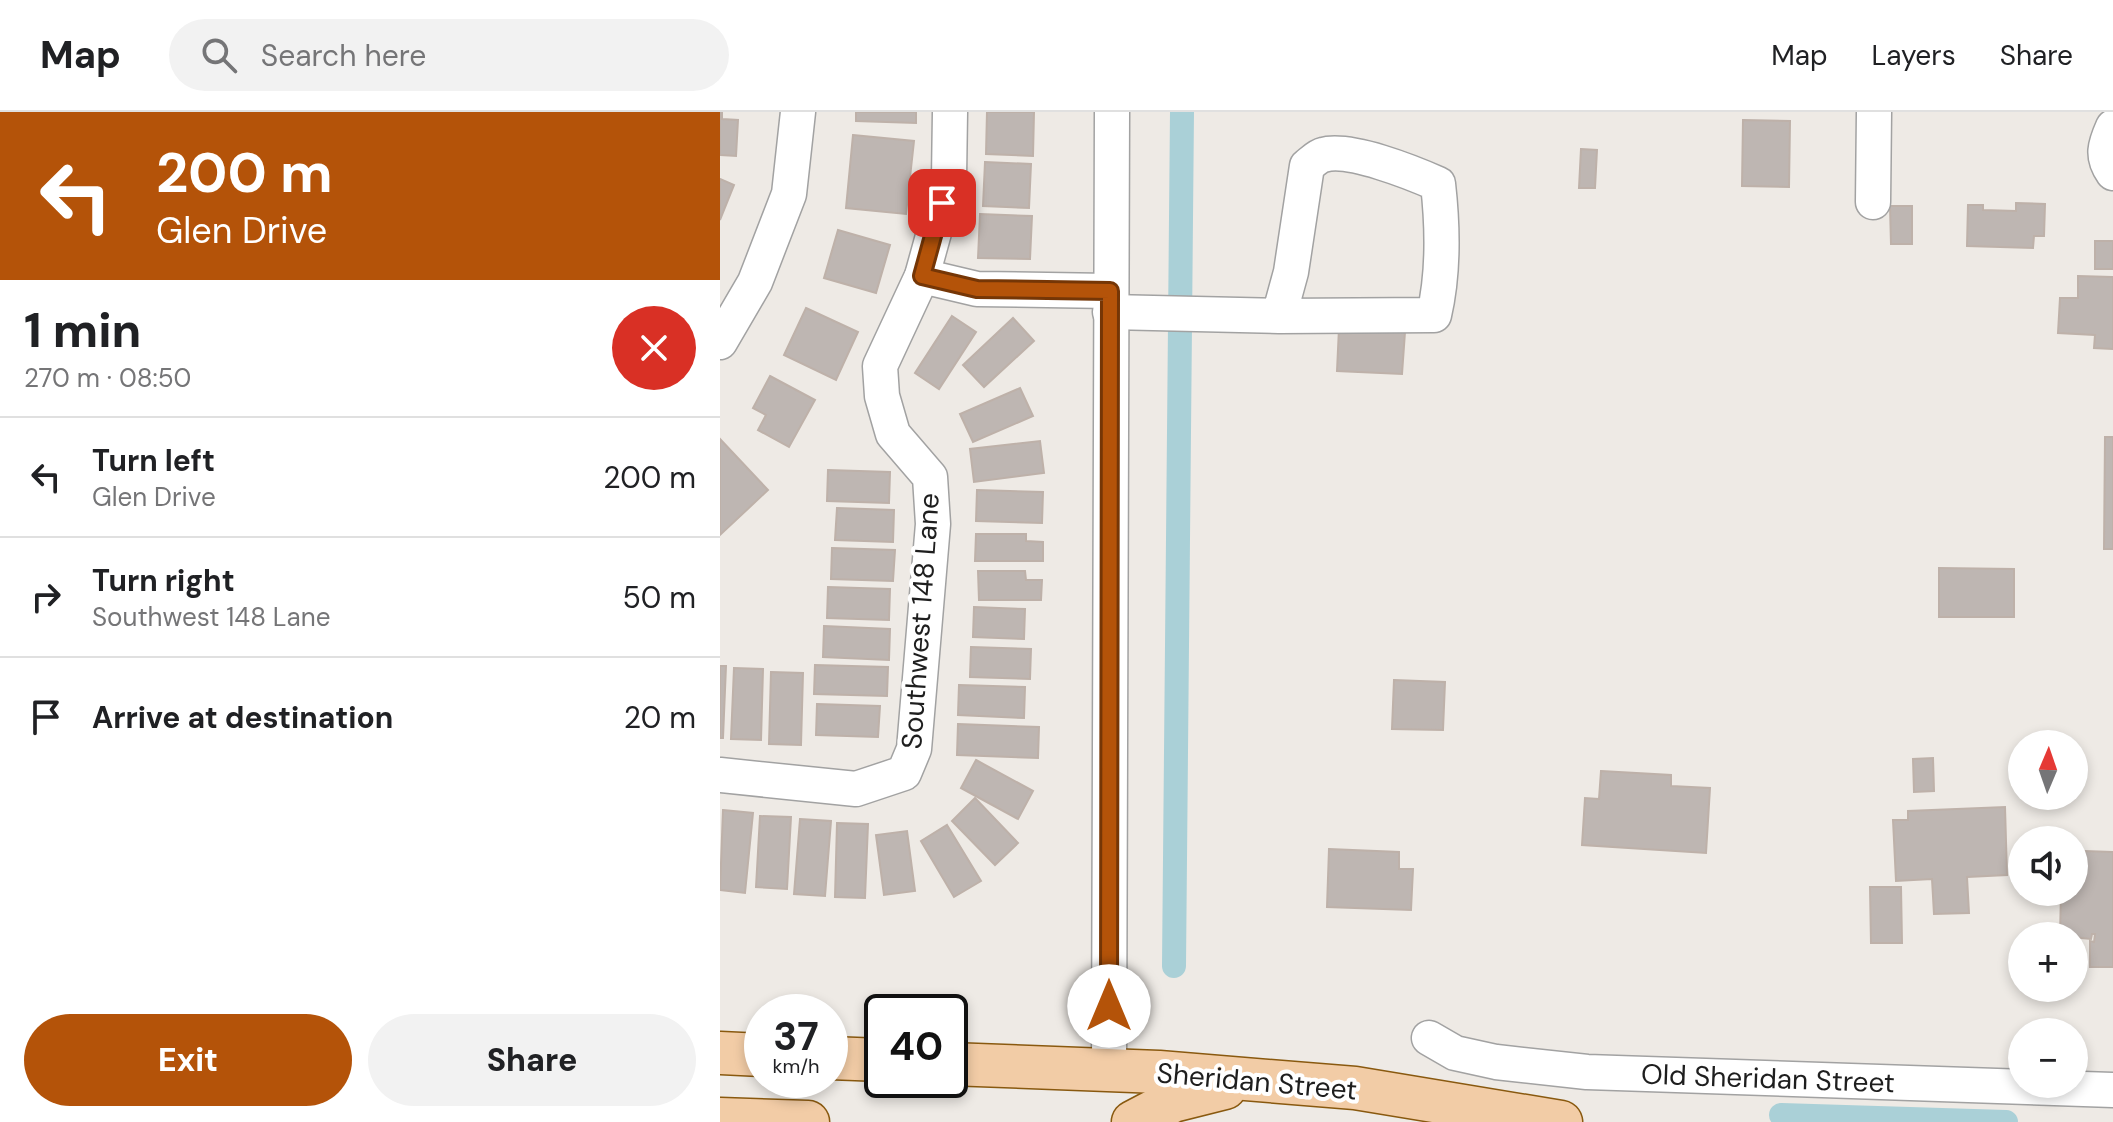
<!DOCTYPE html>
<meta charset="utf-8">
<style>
:root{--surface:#fff;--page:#f2f2f2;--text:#202124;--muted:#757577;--line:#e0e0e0;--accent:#b45309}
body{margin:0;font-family:"DM Sans",sans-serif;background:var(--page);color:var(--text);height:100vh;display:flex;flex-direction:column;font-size:30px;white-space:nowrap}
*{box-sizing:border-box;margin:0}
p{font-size:26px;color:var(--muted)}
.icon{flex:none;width:44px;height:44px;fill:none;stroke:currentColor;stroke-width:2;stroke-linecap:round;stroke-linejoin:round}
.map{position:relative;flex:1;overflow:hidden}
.details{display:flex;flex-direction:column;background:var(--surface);width:720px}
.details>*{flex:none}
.guide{background:#b45309;color:#fff;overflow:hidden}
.needle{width:52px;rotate:2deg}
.controls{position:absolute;left:1288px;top:618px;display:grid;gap:16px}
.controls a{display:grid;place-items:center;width:80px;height:80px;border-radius:50%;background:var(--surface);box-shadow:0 4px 12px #0003;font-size:40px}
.speed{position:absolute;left:24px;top:882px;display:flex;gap:16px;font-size:40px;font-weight:700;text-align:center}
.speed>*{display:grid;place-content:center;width:104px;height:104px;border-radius:50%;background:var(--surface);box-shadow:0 4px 12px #0003;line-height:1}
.speed small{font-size:20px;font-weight:400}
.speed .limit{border:4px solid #111;border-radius:12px;background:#fff;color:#111}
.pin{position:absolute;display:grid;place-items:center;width:68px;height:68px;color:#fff;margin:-34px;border-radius:16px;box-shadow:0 4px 12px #0006}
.me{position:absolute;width:88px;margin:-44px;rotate:0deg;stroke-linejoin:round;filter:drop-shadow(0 0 6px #0008)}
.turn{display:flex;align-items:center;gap:28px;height:168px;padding:0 24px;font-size:36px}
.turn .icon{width:104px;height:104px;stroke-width:2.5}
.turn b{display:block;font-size:56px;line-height:68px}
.round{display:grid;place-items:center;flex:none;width:84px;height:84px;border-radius:42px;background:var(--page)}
.overview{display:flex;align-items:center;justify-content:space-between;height:136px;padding:0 24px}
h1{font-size:48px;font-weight:800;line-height:60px}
.button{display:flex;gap:16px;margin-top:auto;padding:16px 24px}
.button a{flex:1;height:92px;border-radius:48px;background:var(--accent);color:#fff;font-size:32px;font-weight:800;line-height:92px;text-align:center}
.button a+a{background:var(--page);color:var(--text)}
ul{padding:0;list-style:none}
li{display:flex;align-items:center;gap:24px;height:120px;padding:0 24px;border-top:2px solid var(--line)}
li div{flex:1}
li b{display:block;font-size:30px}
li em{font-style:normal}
header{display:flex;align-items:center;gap:48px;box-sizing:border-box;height:112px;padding:0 40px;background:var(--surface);border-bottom:2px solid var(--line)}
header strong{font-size:38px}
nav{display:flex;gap:44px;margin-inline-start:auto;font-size:28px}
.search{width:560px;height:72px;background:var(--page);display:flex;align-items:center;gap:20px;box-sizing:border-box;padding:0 28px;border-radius:44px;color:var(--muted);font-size:30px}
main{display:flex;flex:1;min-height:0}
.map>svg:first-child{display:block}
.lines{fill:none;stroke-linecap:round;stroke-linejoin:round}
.canal{stroke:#aad0d7;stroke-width:24}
.building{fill:#beb6b2;stroke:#beb1a9;stroke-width:2}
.minor-casing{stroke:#a2a2a2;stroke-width:37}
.major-casing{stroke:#89590f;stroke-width:45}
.minor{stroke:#fff;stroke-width:34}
.major{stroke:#f2cca6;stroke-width:42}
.route-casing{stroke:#753606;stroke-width:20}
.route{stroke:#b45309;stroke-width:14}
.labels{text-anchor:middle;stroke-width:8;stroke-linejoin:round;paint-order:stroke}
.street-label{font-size:28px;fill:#1e1e1e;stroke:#fff}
</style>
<header>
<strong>Map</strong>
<div class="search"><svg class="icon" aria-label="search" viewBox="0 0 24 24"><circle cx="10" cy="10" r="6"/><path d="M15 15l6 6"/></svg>Search here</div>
<nav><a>Map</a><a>Layers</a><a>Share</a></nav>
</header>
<main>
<section class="details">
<div class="guide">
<div class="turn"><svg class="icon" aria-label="left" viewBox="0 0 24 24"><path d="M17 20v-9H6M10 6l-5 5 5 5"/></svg><div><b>200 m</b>Glen Drive</div></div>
</div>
<div class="overview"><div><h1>1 min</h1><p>270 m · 08:50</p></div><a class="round" style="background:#d93025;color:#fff"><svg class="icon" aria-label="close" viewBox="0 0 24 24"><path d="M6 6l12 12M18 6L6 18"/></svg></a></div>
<ul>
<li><svg class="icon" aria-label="left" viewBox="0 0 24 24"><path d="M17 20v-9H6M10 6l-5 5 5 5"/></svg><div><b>Turn left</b><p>Glen Drive</p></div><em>200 m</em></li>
<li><svg class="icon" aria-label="right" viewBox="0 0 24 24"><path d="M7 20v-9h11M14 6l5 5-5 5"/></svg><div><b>Turn right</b><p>Southwest 148 Lane</p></div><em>50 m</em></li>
<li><svg class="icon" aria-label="arrive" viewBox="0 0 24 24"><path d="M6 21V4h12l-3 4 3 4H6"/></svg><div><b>Arrive at destination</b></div><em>20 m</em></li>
</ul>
<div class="button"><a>Exit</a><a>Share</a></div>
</section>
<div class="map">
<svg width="1393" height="1010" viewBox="0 0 1393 1010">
<rect width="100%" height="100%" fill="#eeeae5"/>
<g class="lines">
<g class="canal">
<path d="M454 854 462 0"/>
<path d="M1061 1003 1286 1010"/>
</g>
</g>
<g class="building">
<path d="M0 0H2V7L18 8 16 44 0 43Z"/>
<path d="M136 0H196V11L136 9Z"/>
<path d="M267 0H314L313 44 266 42Z"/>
<path d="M1023 8 1070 9 1069 75 1022 74Z"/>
<path d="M133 23 194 29 186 102 126 96Z"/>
<path d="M861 37 877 38 875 76H859Z"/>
<path d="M265 50 311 52 309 96 263 94Z"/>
<path d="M0 67 14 73 0 108Z"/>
<path d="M1296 91 1325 92 1324 124H1314L1313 136 1247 134 1248 93H1263V98L1296 99Z"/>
<path d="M1170 94H1192V132H1171Z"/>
<path d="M260 102 312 104 310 147 258 146Z"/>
<path d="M118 118 170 133 156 181 104 166Z"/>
<rect x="1375" y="129" width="18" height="28"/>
<path d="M1358 164 1393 165V237L1374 236 1375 223 1338 221 1340 186H1358Z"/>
<path d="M86 196 138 220 116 268 64 243Z"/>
<path d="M232 204 256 220 219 277 195 261Z"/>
<path d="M293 206 314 229 264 275 243 253Z"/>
<path d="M619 216 685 220 682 262 617 259Z"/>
<path d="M50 264 95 288 69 335 38 318 46 303 33 296Z"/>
<path d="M300 276 313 304 253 330 240 302Z"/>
<path d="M1385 325H1393V437H1384Z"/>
<path d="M0 327 48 378 0 423Z"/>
<path d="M320 329 324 361 254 370 250 337Z"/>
<path d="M108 358 170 360 169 391 107 389Z"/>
<path d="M257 378 323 380 322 411 256 409Z"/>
<path d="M117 396 174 398 173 430 115 428Z"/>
<path d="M256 422H306V429L323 430V449H255Z"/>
<path d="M112 436 175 438 173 469 111 467Z"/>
<path d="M1219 456 1294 457V505H1219Z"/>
<path d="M258 459H305L306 468H322L321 488H259Z"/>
<path d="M108 475 170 477 169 508 107 506Z"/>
<path d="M254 495 305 497 304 527 253 525Z"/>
<path d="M104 514 170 517 169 548 103 545Z"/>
<path d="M251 535 311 537 310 567 250 565Z"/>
<path d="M95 553 168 555 167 584 94 582Z"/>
<path d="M0 554H6L3 626H0Z"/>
<path d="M14 556 43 557 41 628 11 627Z"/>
<path d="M51 560 83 561 81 633 49 632Z"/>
<path d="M674 568 725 570 723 618 672 617Z"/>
<path d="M239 573 305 575 304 606 238 603Z"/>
<path d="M97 592 160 594 158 625 96 623Z"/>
<path d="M238 612 319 615 318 646 237 643Z"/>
<path d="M1213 646 1214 679 1194 680 1193 647Z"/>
<path d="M256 648 313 679 298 707 241 676Z"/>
<path d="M881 659 951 663V674L990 676 986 741 862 733 865 686 879 687Z"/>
<path d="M255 686 298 731 275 753 232 709Z"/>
<path d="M1285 695 1287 763 1247 765 1249 801 1214 802 1212 767 1176 769 1173 708H1188V699Z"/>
<path d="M3 698 33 701 25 781 0 778Z"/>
<path d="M40 704 71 705 67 777 36 775Z"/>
<path d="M80 707 111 709 105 784 74 782Z"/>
<path d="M117 711 148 712 145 786 115 785Z"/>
<path d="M227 713 261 769 234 785 201 729Z"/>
<path d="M187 719 195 779 164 783 156 723Z"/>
<path d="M609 737 679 740V757H693L691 798 607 795Z"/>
<path d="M1364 739 1393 740V855H1370V829L1374 830 1375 822H1372L1371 827 1340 824 1341 780H1354V762H1364Z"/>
<path d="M1150 775H1181L1182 831H1151Z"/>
</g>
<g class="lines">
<g class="minor-casing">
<g id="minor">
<path d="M1393 15C1385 33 1381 44 1393 61"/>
<path d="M1153 90 1154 0"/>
<path d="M202 164 257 177 390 179"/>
<path d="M390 200 559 204 571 160 587 54C591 51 598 44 603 43 629 35 693 61 718 72 723 116 724 160 714 203L559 204"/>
<path d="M0 230 35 170 69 82 78 0"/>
<path d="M0 663 136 677 184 661 194 637 213 412 210 365 173 322 162 284 160 254 202 164 229 66 230 0"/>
<path d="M709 926 735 941 776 950 867 960 1393 978"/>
<path d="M389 958 392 0"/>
</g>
</g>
<g class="major-casing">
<g id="major">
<path d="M0 941 42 943"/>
<path d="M110 946 162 948"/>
<path d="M230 952 439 960 635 976 841 1010"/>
<path d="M0 1007 88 1010"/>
<path d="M413 1010 453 989 505 976"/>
</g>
</g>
<use href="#minor" class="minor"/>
<use href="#major" class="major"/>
</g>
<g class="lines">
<g class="route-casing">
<path id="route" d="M222 91 202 164 257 177 390 179 389 894"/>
</g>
<use href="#route" class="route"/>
</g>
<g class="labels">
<g class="street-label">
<text transform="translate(200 509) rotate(-86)" y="10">Southwest 148 Lane</text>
<text transform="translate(1048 966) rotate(2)" y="10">Old Sheridan Street</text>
<text transform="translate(537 969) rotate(5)" y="10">Sheridan Street</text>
</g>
</g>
</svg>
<div class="controls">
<a><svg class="needle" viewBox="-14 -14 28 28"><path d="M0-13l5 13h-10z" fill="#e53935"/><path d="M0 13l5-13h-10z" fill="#757577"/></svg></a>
<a><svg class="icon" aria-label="sound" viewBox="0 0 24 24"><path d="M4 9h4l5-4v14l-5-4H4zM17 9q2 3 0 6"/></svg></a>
<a>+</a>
<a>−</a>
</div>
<div class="speed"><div>37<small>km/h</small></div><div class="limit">40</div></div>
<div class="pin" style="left:222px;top:91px;background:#d93025"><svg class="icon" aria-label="arrive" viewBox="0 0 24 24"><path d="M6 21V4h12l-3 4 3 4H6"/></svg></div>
<svg class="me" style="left:389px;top:894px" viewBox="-20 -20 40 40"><circle r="19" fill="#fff"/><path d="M0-13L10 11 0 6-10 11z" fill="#b45309"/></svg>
</div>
</main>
